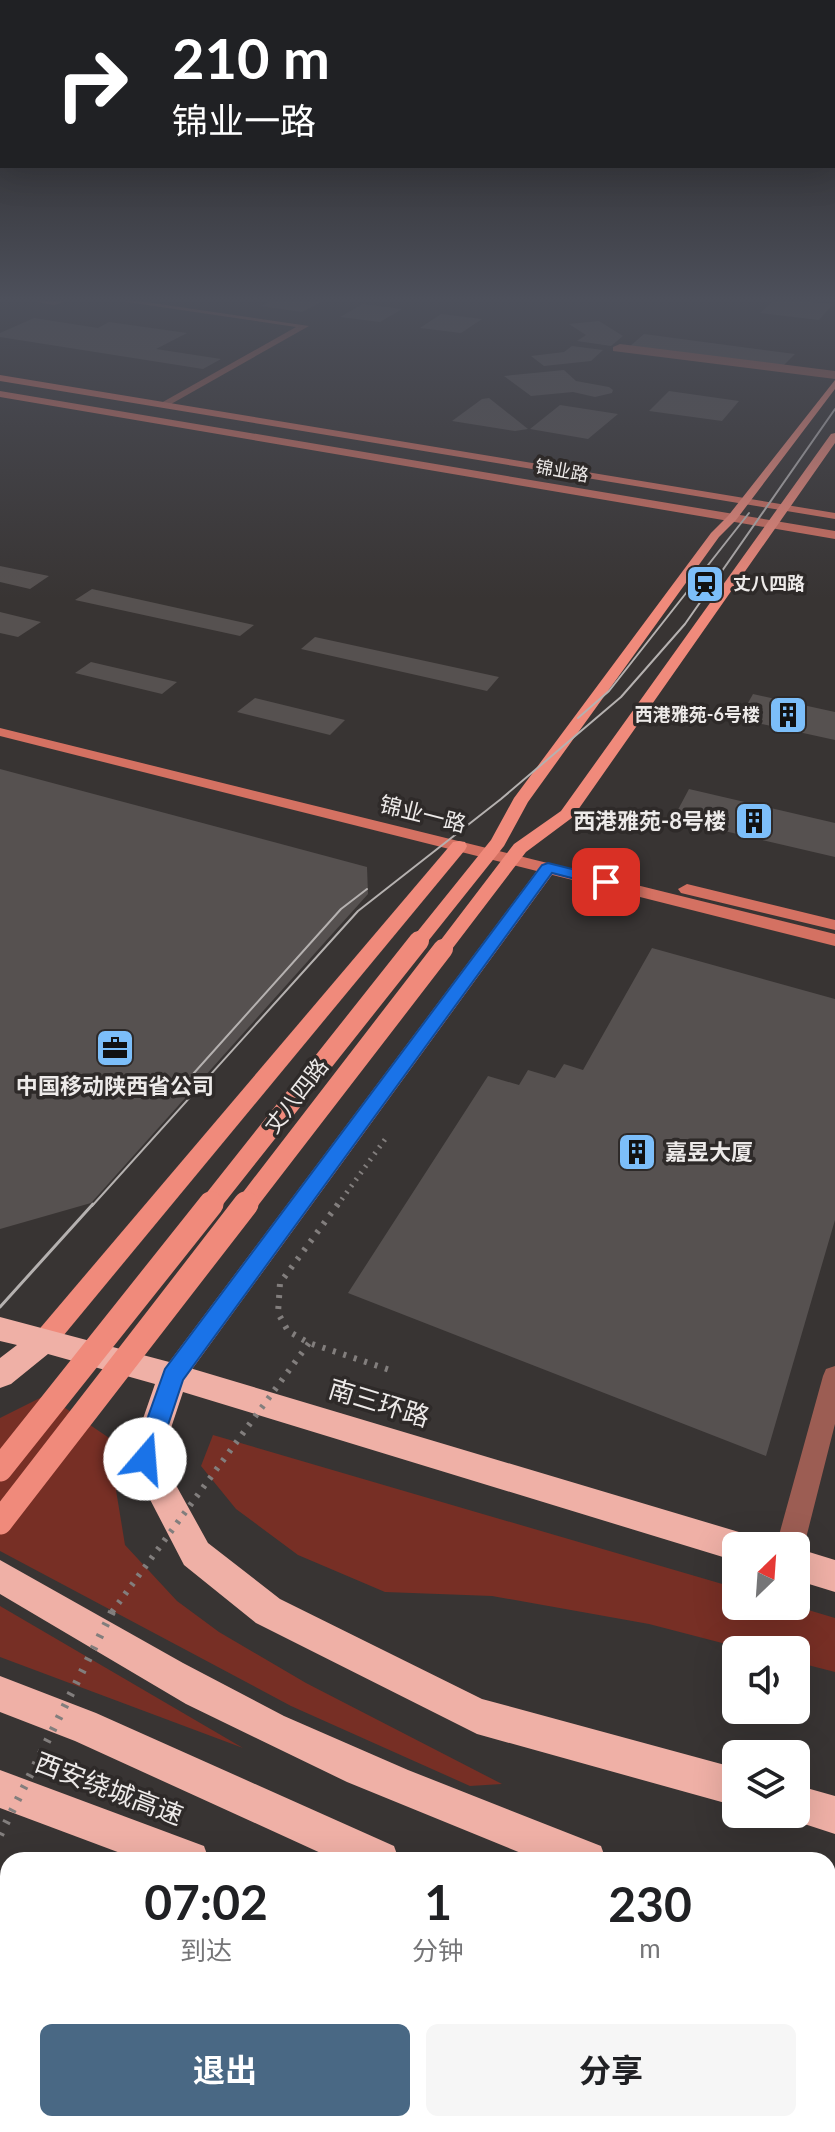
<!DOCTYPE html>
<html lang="zh">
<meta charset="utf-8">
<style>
:root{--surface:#fff;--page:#f6f6f6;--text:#202124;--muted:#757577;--accent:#496884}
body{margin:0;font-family:Lato,"Noto Sans SC",sans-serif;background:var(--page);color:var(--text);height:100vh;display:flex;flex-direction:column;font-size:30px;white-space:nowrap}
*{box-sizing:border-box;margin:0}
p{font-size:26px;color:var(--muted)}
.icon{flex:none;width:44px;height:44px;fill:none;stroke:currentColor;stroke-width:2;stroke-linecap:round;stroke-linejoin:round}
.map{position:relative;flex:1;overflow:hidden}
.sheet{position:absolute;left:0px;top:1852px;width:836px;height:280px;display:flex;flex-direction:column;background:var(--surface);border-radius:24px 24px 0 0;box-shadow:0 8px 32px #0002}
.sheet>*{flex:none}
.hud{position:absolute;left:0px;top:0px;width:836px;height:168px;box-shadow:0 8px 32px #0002;background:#202124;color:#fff;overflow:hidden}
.needle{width:52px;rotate:25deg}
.controls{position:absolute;left:722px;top:1532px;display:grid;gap:16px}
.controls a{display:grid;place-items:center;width:88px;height:88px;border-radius:12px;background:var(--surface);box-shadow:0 8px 32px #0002;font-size:40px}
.pin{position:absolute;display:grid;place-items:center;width:68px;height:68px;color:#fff;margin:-34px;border-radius:16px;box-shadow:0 4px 12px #0006}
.me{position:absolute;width:88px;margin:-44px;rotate:18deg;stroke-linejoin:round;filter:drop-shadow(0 0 6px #0008)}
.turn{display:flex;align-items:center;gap:28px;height:168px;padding:0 40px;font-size:36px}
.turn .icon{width:104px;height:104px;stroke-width:2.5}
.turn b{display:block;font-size:56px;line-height:68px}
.eta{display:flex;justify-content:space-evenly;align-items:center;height:136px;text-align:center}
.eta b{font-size:48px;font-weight:700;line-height:56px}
.primary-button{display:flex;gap:16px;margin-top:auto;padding:16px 40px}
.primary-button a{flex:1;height:92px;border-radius:12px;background:var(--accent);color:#fff;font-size:32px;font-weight:700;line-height:92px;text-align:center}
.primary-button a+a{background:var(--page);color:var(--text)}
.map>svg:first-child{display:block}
.green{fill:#772f25}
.building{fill:#565150}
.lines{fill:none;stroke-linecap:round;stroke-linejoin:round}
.path-far1{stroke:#827e7d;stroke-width:5;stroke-dasharray:2 6;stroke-linecap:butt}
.path{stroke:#827e7d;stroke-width:6;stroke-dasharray:3 8;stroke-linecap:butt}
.street{fill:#9c5d53;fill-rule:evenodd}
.secondary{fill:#d47162;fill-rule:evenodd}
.primary{fill:#f08a7b;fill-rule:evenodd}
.highway{fill:#efb0a6;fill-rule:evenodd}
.tram-far1{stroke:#b5b1b0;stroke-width:2}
.tram{stroke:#b5b1b0;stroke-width:3}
.path-bridge-far1{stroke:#827e7d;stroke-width:6;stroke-dasharray:3 8;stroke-linecap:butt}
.path-bridge{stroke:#827e7d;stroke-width:8;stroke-dasharray:3 10;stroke-linecap:butt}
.primary-bridge-far1{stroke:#f08a7b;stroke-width:20}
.primary-bridge{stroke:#f08a7b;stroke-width:25}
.route{fill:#1a73e8;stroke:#114b97;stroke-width:2}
.labels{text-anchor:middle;stroke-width:7;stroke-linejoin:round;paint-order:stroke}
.far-street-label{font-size:18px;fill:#edeae9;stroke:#2e2a29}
.far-poi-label{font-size:18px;font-weight:bold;fill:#edeae9;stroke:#2e2a29;text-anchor:start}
.street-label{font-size:22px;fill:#edeae9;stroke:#2e2a29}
.poi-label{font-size:22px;font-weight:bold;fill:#edeae9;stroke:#2e2a29;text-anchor:end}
.near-street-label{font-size:26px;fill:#edeae9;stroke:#2e2a29}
</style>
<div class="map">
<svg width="835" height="2132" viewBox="0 0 835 2132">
<rect width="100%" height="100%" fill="#383433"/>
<g class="green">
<path d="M46 1395 118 1444 116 1490 125 1545 177 1601 219 1632 306 1683 502 1784 470 1786 291 1706 0 1551V1418Z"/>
<path d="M213 1435 736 1588V1606H795L835 1618V1672L796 1662V1650H749L649 1624 492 1596 385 1592 298 1555 236 1509 201 1466Z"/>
<path d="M0 1606 243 1748 0 1657Z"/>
<path d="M144 2124H302L321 2132H159Z"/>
</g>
<g class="building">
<path d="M272 301H323L302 312 261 306Z"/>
<path d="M773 301H800L833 304 819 320 760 313Z"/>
<path d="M363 304 402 309 380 322 340 317Z"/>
<path d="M441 314 482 319 461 333 420 328Z"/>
<path d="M34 318 98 328 109 322 187 333 156 349 221 359 203 369 0 337V333Z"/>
<path d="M599 321 623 336 611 346 577 341 586 335 569 324Z"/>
<path d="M644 334 795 354 782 367 629 347Z"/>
<path d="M572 346 603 350 591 361 544 366 531 356 564 352Z"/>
<path d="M564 370 576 381 609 387 613 390 612 393 595 397 573 392 531 396 504 376Z"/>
<path d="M669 391 739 401 722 421 649 411Z"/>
<path d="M489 398 528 429 515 431 452 421 482 399Z"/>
<path d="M560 405 618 414 588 439 530 429Z"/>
<path d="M0 566 49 576 30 589 0 582Z"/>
<path d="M92 589 254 625 240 636 75 600Z"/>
<path d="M0 612 41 622 18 637 0 633Z"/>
<path d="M315 637 499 677 487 691 301 649Z"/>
<path d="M91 662 177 682 162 694 75 673Z"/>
<path d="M753 694 835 712V740L739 719Z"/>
<path d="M255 698 345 720 330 735 237 712Z"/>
<path d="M0 769 367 867 368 894 91 1203 0 1229Z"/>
<path d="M689 789 835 823V857L673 819Z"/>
<path d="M652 948 835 999V1220L766 1456 348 1293 488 1076 519 1085 528 1070 555 1078 564 1064 583 1070Z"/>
</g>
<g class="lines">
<path class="path-far1" d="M337 1206 386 1138"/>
<path class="path" d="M338 1204 280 1283 278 1313 288 1331 309 1343 393 1371"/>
<g class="street">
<path d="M33 301H65L55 305Z"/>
<path d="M120 301H139L309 326 164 408 161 403 296 327Z"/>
<path d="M620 344 835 371V379L613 351V347Z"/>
<path d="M835 1366V1424L804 1546 796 1557V1546H776L823 1376 826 1369Z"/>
</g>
<g class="secondary">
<path d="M0 375 835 513V519L0 381Z"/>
<path d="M0 391 835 531V539L0 397Z"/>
<path d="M0 728 835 934V946L0 736Z"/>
<path d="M687 884 835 920V930L681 893 678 889Z"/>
</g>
<g class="primary">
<path d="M835 380V389L736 520 719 537 528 802 504 846 425 945H413L410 941 413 937 491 840 514 798 711 533 728 516Z"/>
<path d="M835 433V443L573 817 526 852 449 953H437L434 949 437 945 514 844 561 811 831 434Z"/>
<path d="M459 841 465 842 467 846 465 850 54 1347 45 1350 36 1347 33 1340 36 1333 453 842Z"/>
<path d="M548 863 556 868 554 872 182 1383 173 1386 164 1383 161 1376 164 1369 542 864Z"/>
</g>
<g class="highway">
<path d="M0 1317 173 1363 749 1535 753 1546H736V1561L183 1392 161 1458 208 1543 280 1599 482 1699 736 1768V1806L477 1734 256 1623 184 1565 129 1459 155 1384 48 1354 11 1384 0 1388V1358L17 1345 0 1341Z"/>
<path d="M796 1548 835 1560V1592L796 1580Z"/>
<path d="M0 1560 183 1663 284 1716 408 1770 601 1846 606 1860H538L347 1782 186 1704 0 1594Z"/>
<path d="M0 1676 96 1713 394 1846 399 1860H336L75 1741 0 1712Z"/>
<path d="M0 1770 204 1846 209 1860H139L0 1808Z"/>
<path d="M796 1785 835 1796V1834L783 1817 781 1814H796Z"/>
<path d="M0 1892 8 1895V1935L0 1932Z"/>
<path d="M828 1937 835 1940V1980L828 1977Z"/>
<path d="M828 2042 835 2045V2087L828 2084Z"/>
<path d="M0 2065 8 2068V2112L0 2108Z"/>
<path d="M828 2090 835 2093V2132H824L811 2124H828Z"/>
<path d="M46 2124H101L104 2132H49Z"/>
<path d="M488 2124H548L551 2132H491Z"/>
</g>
<g class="tram-far1">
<path d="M578 718 609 691 749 513"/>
<path d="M176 1093 341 909 367 889"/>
<path d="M92 1206 358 911 501 799 621 697 685 624 835 409"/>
</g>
<path class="tram" d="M0 1307 93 1204"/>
<path class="path-bridge-far1" d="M112 1612 309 1343"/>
<path class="path-bridge" d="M0 1835 113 1610"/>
<g class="primary-bridge-far1">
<path d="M209 1206 419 941"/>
<path d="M245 1206 443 949"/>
</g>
<g class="primary-bridge">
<path d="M0 1469 211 1204"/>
<path d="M0 1522 246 1204"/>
</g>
</g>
<linearGradient id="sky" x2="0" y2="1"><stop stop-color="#1f1d1c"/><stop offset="0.5" stop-color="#4d505b"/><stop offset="1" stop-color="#4d505b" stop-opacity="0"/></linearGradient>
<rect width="835" height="599" fill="url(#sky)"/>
<path class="route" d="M548 863 612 879 614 882 606 887 552 873 183 1380 154 1467 145 1470 137 1467 133 1459 165 1369 542 865Z"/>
<defs>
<g id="station-square" transform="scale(2)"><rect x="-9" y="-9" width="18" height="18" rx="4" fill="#7cbef9" stroke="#2e2a29"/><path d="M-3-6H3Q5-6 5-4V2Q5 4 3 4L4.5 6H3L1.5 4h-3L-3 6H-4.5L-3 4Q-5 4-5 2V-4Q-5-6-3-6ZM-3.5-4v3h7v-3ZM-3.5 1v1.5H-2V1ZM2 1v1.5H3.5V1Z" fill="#111"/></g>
<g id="building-square" transform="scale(2)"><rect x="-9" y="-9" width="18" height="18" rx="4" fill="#7cbef9" stroke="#2e2a29"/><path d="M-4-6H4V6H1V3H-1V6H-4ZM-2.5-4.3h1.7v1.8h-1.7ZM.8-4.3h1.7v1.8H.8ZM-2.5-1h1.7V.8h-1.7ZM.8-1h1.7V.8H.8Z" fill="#111"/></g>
<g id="office-square" transform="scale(2)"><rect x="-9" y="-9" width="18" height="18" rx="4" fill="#7cbef9" stroke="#2e2a29"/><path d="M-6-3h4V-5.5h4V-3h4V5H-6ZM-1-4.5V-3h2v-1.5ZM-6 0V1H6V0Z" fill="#111"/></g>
</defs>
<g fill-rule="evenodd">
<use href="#station-square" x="705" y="584"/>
<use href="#building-square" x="788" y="715"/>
<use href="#building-square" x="754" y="821"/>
<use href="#office-square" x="115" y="1048"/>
<use href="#building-square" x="637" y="1152"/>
</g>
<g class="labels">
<g class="far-street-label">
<text transform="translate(562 471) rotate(10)" y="6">锦业路</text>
</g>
<g class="far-poi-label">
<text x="733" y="590">丈八四路</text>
<text x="760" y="721" text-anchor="end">西港雅苑-6号楼</text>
</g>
<g class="street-label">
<text transform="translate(423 814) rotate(14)" y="8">锦业一路</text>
<text transform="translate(296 1096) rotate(-52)" y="8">丈八四路</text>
</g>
<g class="poi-label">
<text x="726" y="829">西港雅苑-8号楼</text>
<text x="115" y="1094" text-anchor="middle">中国移动陕西省公司</text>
<text x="665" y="1160" text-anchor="start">嘉昱大厦</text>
</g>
<g class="near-street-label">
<text transform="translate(379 1403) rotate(17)" y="9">南三环路</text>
<text transform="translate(109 1789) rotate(21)" y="9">西安绕城高速</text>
</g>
</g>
</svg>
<div class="controls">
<a><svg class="needle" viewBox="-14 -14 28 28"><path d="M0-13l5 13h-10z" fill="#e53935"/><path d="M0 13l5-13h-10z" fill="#757577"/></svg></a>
<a><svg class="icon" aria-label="sound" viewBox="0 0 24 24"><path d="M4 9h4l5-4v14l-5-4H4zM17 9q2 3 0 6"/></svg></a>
<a><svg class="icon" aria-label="layers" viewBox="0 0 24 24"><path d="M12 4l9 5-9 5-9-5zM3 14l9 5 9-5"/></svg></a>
</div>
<div class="pin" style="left:606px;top:882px;background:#d93025"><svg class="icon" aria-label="arrive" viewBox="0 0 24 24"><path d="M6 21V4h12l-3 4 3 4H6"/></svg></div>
<svg class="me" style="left:145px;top:1459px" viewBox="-20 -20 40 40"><circle r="19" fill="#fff"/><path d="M0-13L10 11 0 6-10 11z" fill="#1a73e8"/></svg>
<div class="hud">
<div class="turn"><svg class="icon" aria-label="right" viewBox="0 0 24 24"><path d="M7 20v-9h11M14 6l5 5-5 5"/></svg><div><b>210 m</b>锦业一路</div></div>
</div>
<section class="sheet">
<div class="eta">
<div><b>07:02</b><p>到达</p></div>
<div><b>1</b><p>分钟</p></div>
<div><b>230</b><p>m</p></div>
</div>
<div class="primary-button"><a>退出</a><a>分享</a></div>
</section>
</div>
